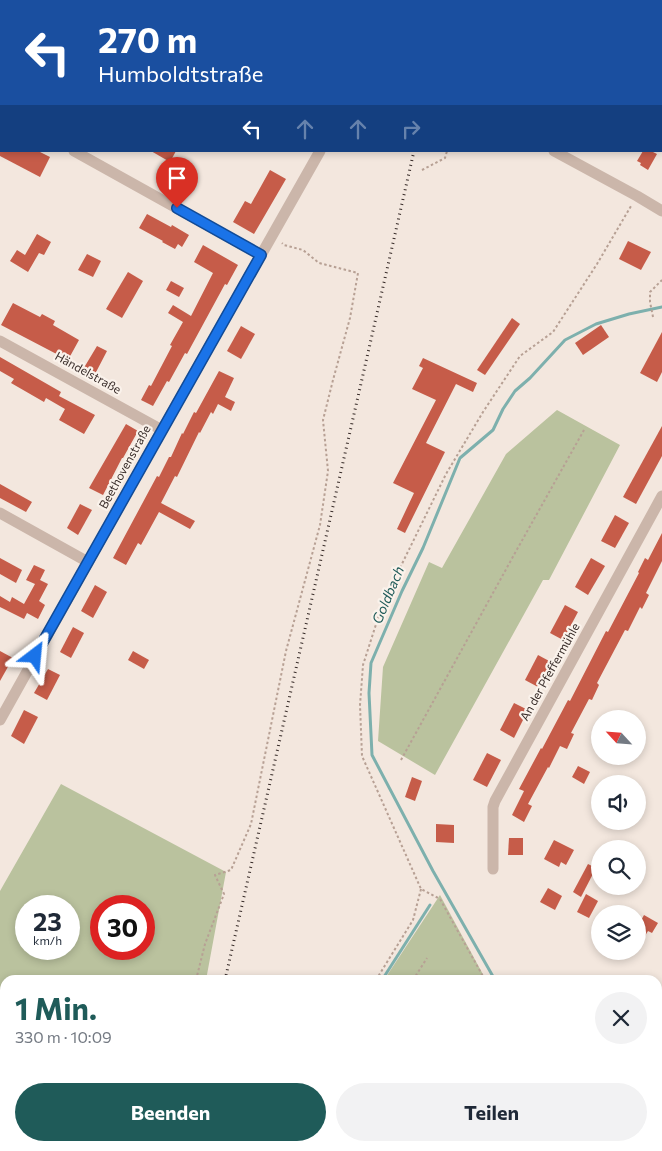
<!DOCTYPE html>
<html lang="de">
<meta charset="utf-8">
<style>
:root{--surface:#fff;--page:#f2f2f3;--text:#1f2937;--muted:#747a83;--accent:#1f5b59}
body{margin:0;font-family:Commissioner,sans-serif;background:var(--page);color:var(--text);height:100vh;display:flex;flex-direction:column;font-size:19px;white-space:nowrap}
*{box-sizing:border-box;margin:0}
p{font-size:16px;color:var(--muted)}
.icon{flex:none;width:28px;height:28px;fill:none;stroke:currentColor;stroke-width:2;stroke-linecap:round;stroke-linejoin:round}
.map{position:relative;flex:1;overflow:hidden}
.sheet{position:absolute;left:0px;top:975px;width:662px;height:176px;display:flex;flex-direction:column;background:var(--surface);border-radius:15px 15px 0 0;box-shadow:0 2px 8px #0003}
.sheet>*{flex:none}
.top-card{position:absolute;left:0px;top:0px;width:662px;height:152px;box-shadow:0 2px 8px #0003;background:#1a4fa0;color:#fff;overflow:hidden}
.needle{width:32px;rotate:296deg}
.tools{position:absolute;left:591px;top:710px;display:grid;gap:10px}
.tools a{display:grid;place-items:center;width:55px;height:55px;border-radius:50%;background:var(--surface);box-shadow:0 2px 8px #0003;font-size:25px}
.speed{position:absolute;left:15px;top:895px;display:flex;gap:10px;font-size:25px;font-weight:700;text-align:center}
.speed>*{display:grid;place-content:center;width:65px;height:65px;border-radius:50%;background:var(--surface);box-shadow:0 2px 8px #0003;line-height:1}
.speed small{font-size:12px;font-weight:400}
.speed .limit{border:8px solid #d22;background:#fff;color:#111}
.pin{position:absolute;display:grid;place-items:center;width:42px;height:42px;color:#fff;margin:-51px -21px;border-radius:50% 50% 50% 0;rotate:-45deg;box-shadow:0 0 5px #0007}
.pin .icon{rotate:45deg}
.me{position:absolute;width:55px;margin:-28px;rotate:29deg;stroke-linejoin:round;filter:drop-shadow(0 0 4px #0008)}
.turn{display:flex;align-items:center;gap:18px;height:105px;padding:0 15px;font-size:22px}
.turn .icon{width:65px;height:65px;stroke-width:2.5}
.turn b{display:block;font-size:35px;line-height:42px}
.lanes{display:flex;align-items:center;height:48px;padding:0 15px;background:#0003;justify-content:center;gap:25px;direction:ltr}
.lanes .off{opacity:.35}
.round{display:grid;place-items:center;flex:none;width:52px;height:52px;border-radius:26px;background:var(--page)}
.summary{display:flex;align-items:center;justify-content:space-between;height:85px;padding:0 15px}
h1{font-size:30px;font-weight:700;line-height:38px;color:var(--accent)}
.action{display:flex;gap:10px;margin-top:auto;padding:10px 15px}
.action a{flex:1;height:58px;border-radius:30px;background:var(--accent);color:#fff;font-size:20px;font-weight:700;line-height:58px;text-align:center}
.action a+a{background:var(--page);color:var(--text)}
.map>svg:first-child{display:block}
.green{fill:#bac29e;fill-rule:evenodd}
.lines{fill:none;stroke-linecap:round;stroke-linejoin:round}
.stream{stroke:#7db0ad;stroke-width:3}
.building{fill:#c65c49}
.path{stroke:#b7a094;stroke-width:2;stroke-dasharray:2.5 2.5;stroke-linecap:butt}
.service{stroke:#cbb6aa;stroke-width:5.5}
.minor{stroke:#cbb6aa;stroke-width:11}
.rail{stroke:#392d2a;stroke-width:3;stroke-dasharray:1 4;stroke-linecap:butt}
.route-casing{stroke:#114b97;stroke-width:12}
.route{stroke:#1a73e8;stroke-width:9}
.labels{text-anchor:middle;stroke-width:4.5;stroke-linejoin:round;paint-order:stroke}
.street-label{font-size:12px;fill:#392d2a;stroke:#faf2eb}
.water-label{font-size:14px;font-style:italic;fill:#1f5b59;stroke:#faf2eb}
</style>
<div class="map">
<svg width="662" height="1151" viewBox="0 0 662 1151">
<rect width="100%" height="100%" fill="#f3e7de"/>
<g class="green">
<path d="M557 410 620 445 549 580H543L435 775 378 741 383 667 429 562 442 568 506 454Z"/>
<path d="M61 784 226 872 206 980H5V1146H174L173 1151H0V891ZM26 906H69V949H26ZM101 906H144V949H101Z"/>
<path d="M440 895 486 980H384Z"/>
<path d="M277 1146H543L540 1151H274Z"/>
</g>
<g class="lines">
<g class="stream">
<path d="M382 980 430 905"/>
<path d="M495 980 433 871 372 755 369 693 371 663 402 591 423 548 460 458 493 430 503 409 515 391 530 378 565 340 596 324 629 314 662 307"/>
<path d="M589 1146 591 1151"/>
<path d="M275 1151 278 1146"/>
</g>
</g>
<g class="building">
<path d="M0 151H38L50 157 40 177 0 156Z"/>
<path d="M151 151H176L170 162Z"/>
<path d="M643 151H651L657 154 648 170 640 165 641 163 637 161Z"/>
<path d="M270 170 286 179 254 234 233 222 245 201 251 204Z"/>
<path d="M147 214 171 227 172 225 189 235 182 247 178 244 175 249 162 242 163 241 139 228Z"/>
<path d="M37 234 51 242 44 255 39 253 28 272 10 261 17 250 25 255Z"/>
<path d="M628 241 651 252 641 270 619 259Z"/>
<path d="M203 245 238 265 227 285 225 284 187 354 185 353 169 382 167 381 153 406 141 400 149 385 151 386 172 346 170 345 183 322 168 313 173 305 191 316 213 273 194 262Z"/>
<path d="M87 254 101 261 93 277 78 270Z"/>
<path d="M128 272 143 281 122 318 106 309Z"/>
<path d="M171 281 184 288 179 297 166 290Z"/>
<path d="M13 303 40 317 42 314 55 321 53 325 79 340 68 360 1 325Z"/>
<path d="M512 318 520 324 485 375 477 370Z"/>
<path d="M601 325 609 337 583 355 575 343Z"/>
<path d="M241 326 255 334 241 359 227 351Z"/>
<path d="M662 332V372L657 382 640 373Z"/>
<path d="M97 346 107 351 94 376 86 371H82Z"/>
<path d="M0 357 61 392 59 396 95 415 84 434 59 420 65 409 46 398 44 402 11 383 14 379 0 371Z"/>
<path d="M423 358 477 383 473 392 456 384 426 443 445 452 405 533 397 529 414 493 393 483 436 400 412 389 423 368 419 366Z"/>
<path d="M219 371 234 378 225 397 235 402 231 411 218 404 213 414 211 412 200 433 199 432 177 477 175 476 161 503 195 521 190 529 159 512 141 545 138 543 126 565 113 558 157 476 159 477 169 457H171L182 433 183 434 194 412 196 413Z"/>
<path d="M126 424 138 431 123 458H122L103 495 89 488Z"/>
<path d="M662 426V456L636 504 623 497Z"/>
<path d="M0 484 32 502 26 512 0 498Z"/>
<path d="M80 504 92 510 78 535 67 528Z"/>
<path d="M615 515 629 523 615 548 601 541Z"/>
<path d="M662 533V561L646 593 649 595 642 609 640 607 628 631 625 630 597 683 599 685 592 700 589 699 571 733 574 734 567 749 560 746 549 768 548 767 528 804 532 806 524 822 512 815 524 791 519 789 541 748 542 749 568 700 570 701 606 631 608 632 639 573 638 572 645 558 648 560Z"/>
<path d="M0 558 22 570 16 583 0 574Z"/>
<path d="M591 558 605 566 588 595 575 587Z"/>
<path d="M34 565 45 570 40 580 48 584 39 601 45 605 38 619 27 613 24 619 0 607V596L10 602 12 597 24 604 35 584 26 580Z"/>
<path d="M95 585 107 592 93 618 81 611Z"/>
<path d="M565 605 578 612 563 640 550 633Z"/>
<path d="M73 627 84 633 71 658 60 652Z"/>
<path d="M0 651 13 658 0 681Z"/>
<path d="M133 651 149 660 144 669 128 660Z"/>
<path d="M538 655 551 662 538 687 525 680Z"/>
<path d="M48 669 60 675 47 700 34 693Z"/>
<path d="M514 703 528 710 514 738 500 730Z"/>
<path d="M24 710 38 717 24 744 11 736Z"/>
<path d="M487 753 501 760 487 787 473 780Z"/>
<path d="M578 766 590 772 584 784 572 777Z"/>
<path d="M412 777 422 781 415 801 405 797Z"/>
<path d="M436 824 454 825V843L436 842Z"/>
<path d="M509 838H523V855H508Z"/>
<path d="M554 840 574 850 566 865 561 862 559 867 544 859Z"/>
<path d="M588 864 596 868 581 897 573 892Z"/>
<path d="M548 888 562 896 555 910 540 902Z"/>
<path d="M586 894 598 901 589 918 577 912Z"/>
<path d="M644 915 658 923 652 933 648 931 638 947V926Z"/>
</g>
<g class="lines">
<g class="path">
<path d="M235 0 237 1"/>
<path d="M422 170 445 158 447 151"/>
<path d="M653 317 650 302V292L662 280"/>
<path d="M401 760 515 553 584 430"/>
<path d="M196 980 205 944 224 894 215 875 231 870 251 824 286 651 320 525 328 471 323 420 333 380 350 318 358 273 319 263 303 250 284 245 282 243"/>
<path d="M376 980 413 920 421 889"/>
<path d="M413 980 427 958"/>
<path d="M485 980 440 899 421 889 362 756 360 705 363 665 379 615 399 570 446 474 483 412 520 356 553 332 597 264 631 206"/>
<path d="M0 1125 5 1128"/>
<path d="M36 1146 45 1151"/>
<path d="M161 1151V1146"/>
<path d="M268 1151 271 1146"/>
<path d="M305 1151 308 1146"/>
<path d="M395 1151 398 1146"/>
<path d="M487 1151 490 1146"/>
</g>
<path class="service" d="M536 1151 539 1146"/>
<g class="minor">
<path d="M275 0 277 1"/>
<path d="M407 1 408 0"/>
<path d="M0 110 1 111"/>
<path d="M74 151 261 255"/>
<path d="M554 151 637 196 662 211"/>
<path d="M0 341 162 430"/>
<path d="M0 513 88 562"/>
<path d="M0 720 162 430 320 151"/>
<path d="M493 869V807L495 801 662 496"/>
</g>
<g class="rail">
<path d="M448 1 449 0"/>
<path d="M225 980 414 151"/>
<path d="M186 1151 187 1146"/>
</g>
</g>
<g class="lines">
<g class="route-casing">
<path id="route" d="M35 656 261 255 177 208"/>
</g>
<use href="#route" class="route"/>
</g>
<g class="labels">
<g class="street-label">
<text transform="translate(88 373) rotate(29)" y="4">Händelstraße</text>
<text transform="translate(125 467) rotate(-61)" y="4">Beethovenstraße</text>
<text transform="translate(550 672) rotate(-61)" y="4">An der Pfeffermühle</text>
</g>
<g class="water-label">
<text transform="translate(388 595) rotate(-67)" y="5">Goldbach</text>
</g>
</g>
</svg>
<div class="tools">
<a><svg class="needle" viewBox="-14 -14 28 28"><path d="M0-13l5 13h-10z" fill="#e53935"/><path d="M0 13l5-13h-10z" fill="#747a83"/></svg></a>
<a><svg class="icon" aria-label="sound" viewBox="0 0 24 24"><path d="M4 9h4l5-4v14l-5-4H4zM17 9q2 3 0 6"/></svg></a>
<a><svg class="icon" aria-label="search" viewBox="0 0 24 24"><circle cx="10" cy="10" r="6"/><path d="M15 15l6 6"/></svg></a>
<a><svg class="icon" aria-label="layers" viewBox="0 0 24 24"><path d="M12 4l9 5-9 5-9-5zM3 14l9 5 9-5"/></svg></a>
</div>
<div class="speed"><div>23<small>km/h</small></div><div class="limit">30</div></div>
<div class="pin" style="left:177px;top:208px;background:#d93025"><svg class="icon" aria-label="arrive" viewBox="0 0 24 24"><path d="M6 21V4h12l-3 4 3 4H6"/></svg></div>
<svg class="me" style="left:35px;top:656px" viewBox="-20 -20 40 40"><path d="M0-17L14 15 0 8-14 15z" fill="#1a73e8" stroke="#fff" stroke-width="4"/></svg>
<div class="top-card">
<div class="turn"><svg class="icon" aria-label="left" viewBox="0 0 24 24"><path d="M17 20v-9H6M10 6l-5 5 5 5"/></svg><div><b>270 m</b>Humboldtstraße</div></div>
<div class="lanes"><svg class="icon" aria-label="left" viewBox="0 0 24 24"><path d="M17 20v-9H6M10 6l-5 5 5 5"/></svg><svg class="icon off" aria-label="ahead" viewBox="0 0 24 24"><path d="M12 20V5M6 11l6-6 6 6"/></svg><svg class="icon off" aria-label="ahead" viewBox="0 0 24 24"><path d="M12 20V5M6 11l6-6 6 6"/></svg><svg class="icon off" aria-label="right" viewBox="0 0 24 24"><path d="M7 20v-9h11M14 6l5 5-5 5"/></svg></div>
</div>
<section class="sheet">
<div class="summary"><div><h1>1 Min.</h1><p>330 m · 10:09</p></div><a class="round"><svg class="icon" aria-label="close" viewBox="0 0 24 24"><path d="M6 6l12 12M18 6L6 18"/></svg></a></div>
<div class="action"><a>Beenden</a><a>Teilen</a></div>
</section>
</div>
